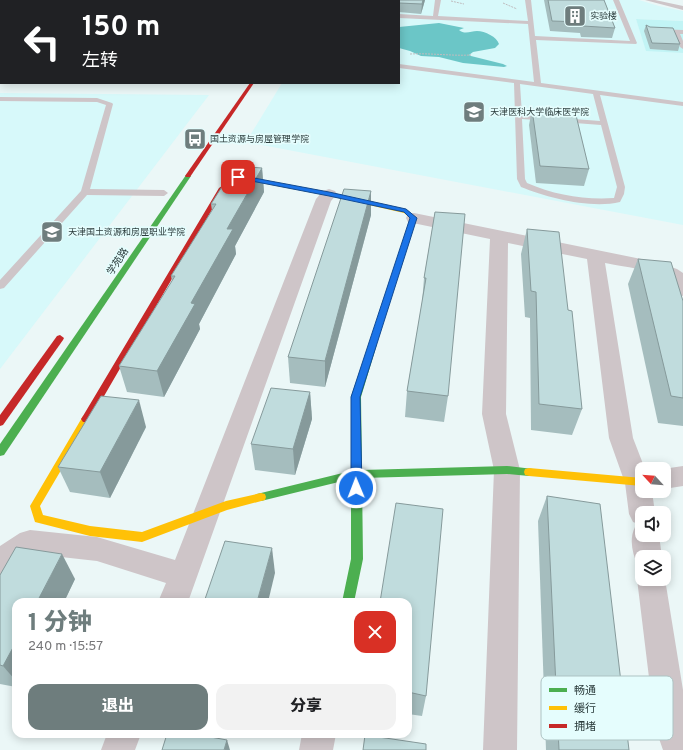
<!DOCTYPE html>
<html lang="zh">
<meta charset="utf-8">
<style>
:root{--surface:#fff;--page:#f2f2f2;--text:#202124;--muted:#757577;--accent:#6e7d7d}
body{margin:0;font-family:Overpass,"Noto Sans SC",sans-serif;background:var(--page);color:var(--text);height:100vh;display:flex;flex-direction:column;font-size:15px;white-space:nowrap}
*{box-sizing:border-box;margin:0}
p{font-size:13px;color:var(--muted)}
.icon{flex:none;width:22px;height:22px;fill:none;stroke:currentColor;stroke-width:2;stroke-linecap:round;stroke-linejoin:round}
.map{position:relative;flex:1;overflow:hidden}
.drawer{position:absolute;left:12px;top:598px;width:400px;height:140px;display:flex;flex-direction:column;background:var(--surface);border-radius:12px;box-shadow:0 2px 10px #0003}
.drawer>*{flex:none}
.guide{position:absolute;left:0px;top:0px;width:400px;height:84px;box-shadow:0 2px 10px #0003;background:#202124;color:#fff;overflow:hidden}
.needle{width:26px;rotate:296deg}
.tools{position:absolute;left:635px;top:462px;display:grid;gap:8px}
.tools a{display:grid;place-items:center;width:36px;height:36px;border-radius:8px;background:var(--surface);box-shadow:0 2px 10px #0003;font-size:20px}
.pin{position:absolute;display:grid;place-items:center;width:34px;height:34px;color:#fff;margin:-17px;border-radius:8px;box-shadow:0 2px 6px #0006}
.me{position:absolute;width:44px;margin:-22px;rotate:359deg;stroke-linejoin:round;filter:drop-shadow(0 0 3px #0008)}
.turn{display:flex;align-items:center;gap:14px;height:84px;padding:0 16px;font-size:18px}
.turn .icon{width:52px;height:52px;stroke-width:2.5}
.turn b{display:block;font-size:28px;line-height:34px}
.round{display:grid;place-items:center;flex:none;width:42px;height:42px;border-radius:12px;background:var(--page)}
.summary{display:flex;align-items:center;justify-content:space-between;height:68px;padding:0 16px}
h1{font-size:24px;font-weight:800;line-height:30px;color:var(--accent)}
.primary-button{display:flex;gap:8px;margin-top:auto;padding:8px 16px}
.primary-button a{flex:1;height:46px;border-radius:12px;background:var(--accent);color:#fff;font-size:16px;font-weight:800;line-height:46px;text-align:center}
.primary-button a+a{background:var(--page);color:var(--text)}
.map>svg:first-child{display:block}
.built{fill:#d7f9fa}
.green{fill:#c2f4f5}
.water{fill:#6bc6c7}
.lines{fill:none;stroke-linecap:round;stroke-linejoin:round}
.path{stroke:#bfbcbe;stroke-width:1;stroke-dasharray:2 1;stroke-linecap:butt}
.lane{fill:#cec5c8;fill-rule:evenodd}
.street{fill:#cec5c8;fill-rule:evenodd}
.fast{fill:#4caf50;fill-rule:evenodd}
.slow{fill:#ffc107;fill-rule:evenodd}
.jam{fill:#c62828;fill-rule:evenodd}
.wall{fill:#a5bdbe}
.shaded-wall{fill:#869a9b}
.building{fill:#c0dcdd;stroke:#869a9b}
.route{fill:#1a73e8;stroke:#114b97}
.labels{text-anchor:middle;stroke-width:3.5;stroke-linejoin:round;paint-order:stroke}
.far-poi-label{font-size:9px;fill:#2a3b3b;stroke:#e5fdfd;text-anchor:start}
.street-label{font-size:10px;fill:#2a3b3b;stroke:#e5fdfd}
.key{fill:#e5fdfd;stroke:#adc3c3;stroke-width:1}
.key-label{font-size:11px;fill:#2a3b3b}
</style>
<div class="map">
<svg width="683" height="750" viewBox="0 0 683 750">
<rect width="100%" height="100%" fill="#ebf7f7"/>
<g class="built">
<path d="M329 0H639L659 6 683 11V21L636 19 647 50 683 53V225L246 142 282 83H399V1Z"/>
<path d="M0 93 209 95 0 369Z"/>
</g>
<path class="green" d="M636 19 683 21V53L646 51Z"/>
<path class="water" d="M439 23 464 28 459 30C465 35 471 31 477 31 485 31 497 37 499 44L495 48 473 52 469 55 471 56 503 64 507 66 504 67 463 63 439 57 421 56 410 51 399 48V27Z"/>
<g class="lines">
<g class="path">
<path d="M451 1 464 4"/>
<path d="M503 3 517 9"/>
<path d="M410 54C431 53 450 56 471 55"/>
</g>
<g class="lane">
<path d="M332 0H338L331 1Z"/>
<path d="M435 0H441L438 16 528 21 525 0H531L535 36 630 41 613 0H619L637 43 636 44 536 40 541 83 683 102V106L600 95 625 187 624 194 620 202C591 209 548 198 521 187L517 179 514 83 399 68V64L534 82 528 24 399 18V14L433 16ZM520 84 593 94 600 121 522 115ZM522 119 601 125 617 187 614 198C585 200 554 195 527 183L525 179Z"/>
<path d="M645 0H655L683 6V10Z"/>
<path d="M658 29 683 30V34H680L683 41V49L680 47 674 33 656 32V30Z"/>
<path d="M0 97 97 98 112 103 113 104 90 189 164 190 168 193 164 196 87 195 4 288 0 289V280L81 191 106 105 97 102 0 101Z"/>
</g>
<g class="street">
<path d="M329 189 335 191 337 194 331 201 188 602H158L166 583 97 561 34 554 19 564 10 580 0 584V546L20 533 30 530 97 537 175 560 316 199 323 191Z"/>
<path d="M414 213 656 262 677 269 683 273V296L676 294C673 290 672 284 669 280 661 271 619 266 605 263L633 438 645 469H642V491H652L655 513H642V535H659L662 557H642V567L638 566C632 553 629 539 635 527L641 525 633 522 629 514 625 483 609 438 587 259 508 243 506 414 520 470 517 750H483L494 470 482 414 490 239 408 222 406 218 408 214Z"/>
<path d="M683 466V486L664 489 663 469Z"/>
<path d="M642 569V579H664V576L665 579 683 690V750H663L655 727 637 579Z"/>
<path d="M107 734H141L135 750H101Z"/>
<path d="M302 734H336L333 750H299Z"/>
</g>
<g class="fast">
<path d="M188 174 191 176 4 455 0 456V444L186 175Z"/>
<path d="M373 341 377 344 361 397 362 470 507 466 533 469 534 472 533 475 529 476 507 474 362 478 363 559 354 602H342L351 559V479L261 501 257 500 256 497 257 494 261 493 351 471V397L369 344Z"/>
</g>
<g class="slow">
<path d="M238 175 329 192 406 209 416 217 417 218 376 346H370L369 344 410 218 404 213 329 196 239 179 229 186H225V184Z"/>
<path d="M86 415 89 416 91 419 40 506 43 515 90 526 142 532 226 501 261 493 265 494 266 497 265 500 227 510 142 542 90 536 35 522 30 506 83 416Z"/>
<path d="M529 468 642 478V486L529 476 525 475 524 472 525 469Z"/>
</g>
<g class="jam">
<path d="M250 83H254L190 177H186L185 176Z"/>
<path d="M225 184 230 185 224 189 89 422H83L81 419 83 416 219 188Z"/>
<path d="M60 335 64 338 63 340 3 425 0 426V415L57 336Z"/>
</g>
</g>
<g class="wall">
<path d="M348 0H425L421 14 399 12V1H348Z"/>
<path d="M544 0H604L615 28 612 38 581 37 580 33 550 31Z"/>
<path d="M646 25 680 44 678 51 650 49 644 31Z"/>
<path d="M532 109 589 169 584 186 536 183 529 125Z"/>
<path d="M262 168 264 192 235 246 236 254 199 324 200 329 164 397 127 392 119 366 172 281 171 276 212 211 211 204Z"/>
<path d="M371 191V215L325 387 290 383 288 357Z"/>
<path d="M435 212 448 396 444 422 405 417 407 391 422 303 424 278Z"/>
<path d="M527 229 568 310 582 409 572 435 531 430 530 318 525 317 521 254Z"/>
<path d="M638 259 683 301V426L658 423 628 284Z"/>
<path d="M310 392 312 419 295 475 255 470 251 444Z"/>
<path d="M146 427 110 498 70 492 58 467Z"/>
<path d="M547 496 629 750H546L538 521Z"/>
<path d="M0 575 75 579 64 602H16V687L0 684Z"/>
<path d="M408 602 426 696 422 716 408 714Z"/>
</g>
<g class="shaded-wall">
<path d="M423 0H425L421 14 422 4Z"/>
<path d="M262 168 264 192 235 246 236 254 199 324 200 329 164 397 157 371 227 229Z"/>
<path d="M371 191V215L325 387V361Z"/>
<path d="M310 392 312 419 295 475 293 449Z"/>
<path d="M139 400 146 427 110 498 100 472Z"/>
<path d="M272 548 275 573 268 602H257Z"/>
<path d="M62 554 75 579 64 602H37Z"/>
<path d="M16 642V681L3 666Z"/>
<path d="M227 740 230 750H224Z"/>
</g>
<g class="building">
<path d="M348 0H423L422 4 399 3V1H368Z"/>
<path d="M548 0H604L615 28 583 26 582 22 552 21Z"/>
<path d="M646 25 650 27 673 28 680 44 652 43Z"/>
<path d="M532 109 575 111 589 169 540 166Z"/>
<path d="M235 166 262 168 227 229H233L191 303 195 304 157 371 119 366 175 276H171L216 204H211Z"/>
<path d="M344 189 371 191 325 361 288 357Z"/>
<path d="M435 212 465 214 448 396 407 391 426 278H424Z"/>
<path d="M527 229 559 232 568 310 572 311 582 409 539 404 536 292 531 291Z"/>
<path d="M638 259 671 262 683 301V398L671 396Z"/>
<path d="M271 388 310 392 293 449 251 444Z"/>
<path d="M101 396 139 400 100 472 58 467Z"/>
<path d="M547 496 600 504 629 750H559Z"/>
<path d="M396 503 443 509 426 696 408 692V602H380Z"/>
<path d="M225 541 272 548 257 602H204Z"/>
<path d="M16 547 62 554 37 602H16V642L3 666 0 665V575Z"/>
<path d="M167 734H194L227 740 224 750H162Z"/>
<path d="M365 735 426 744V750H363Z"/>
</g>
<path class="route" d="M238 175 329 192 406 209 417 218 360 397 362 488 360 491 356 493 353 491 351 488V397L410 218 404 212 329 196 236 178V176Z"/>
<defs>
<g id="building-square" transform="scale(1.15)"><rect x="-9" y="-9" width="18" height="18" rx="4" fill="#6e7d7d" stroke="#e5fdfd"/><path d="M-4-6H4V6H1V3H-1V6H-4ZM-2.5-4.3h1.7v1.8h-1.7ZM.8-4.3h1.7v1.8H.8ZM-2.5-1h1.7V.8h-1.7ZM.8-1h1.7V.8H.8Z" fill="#fff"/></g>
<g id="university-square" transform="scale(1.15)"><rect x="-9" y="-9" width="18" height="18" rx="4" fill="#6e7d7d" stroke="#e5fdfd"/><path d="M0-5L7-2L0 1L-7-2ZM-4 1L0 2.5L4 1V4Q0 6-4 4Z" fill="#fff"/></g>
<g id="bus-square" transform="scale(1.15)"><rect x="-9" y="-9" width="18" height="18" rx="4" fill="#6e7d7d" stroke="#e5fdfd"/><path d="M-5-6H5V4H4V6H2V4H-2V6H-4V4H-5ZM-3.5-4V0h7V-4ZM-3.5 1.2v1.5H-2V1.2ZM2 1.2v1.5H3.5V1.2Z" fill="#fff"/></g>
</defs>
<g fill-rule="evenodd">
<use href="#building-square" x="575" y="16"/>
<use href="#university-square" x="474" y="112"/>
<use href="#bus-square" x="195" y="139"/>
<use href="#university-square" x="52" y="232"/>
</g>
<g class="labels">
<g class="far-poi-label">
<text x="590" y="19">实验楼</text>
<text x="490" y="115">天津医科大学临床医学院</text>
<text x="210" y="142">国土资源与房屋管理学院</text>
<text x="68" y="235">天津国土资源和房屋职业学院</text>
</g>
<g class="street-label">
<text transform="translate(117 261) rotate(-56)" y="4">学苑路</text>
</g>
</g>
<rect x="541" y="676" width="132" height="64" rx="6" class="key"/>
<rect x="549" y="688" width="18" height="4" fill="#4caf50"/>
<rect x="549" y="706" width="18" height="4" fill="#ffc107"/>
<rect x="549" y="724" width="18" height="4" fill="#c62828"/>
<g class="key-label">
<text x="574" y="694">畅通</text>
<text x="574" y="712">缓行</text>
<text x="574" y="730">拥堵</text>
</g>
</svg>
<div class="tools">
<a><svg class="needle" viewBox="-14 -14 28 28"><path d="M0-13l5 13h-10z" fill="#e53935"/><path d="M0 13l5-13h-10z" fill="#757577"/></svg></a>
<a><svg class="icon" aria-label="sound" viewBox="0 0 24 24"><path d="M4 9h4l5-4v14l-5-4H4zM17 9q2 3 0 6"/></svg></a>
<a><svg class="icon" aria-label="layers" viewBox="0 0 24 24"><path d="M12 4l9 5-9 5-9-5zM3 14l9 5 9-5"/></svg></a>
</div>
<div class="pin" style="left:238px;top:177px;background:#d93025"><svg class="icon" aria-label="arrive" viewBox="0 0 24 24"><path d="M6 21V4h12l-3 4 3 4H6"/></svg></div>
<svg class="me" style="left:356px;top:488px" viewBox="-20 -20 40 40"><circle r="17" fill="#1a73e8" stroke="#fff" stroke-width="3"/><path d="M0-11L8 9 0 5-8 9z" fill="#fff"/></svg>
<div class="guide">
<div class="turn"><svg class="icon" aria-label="left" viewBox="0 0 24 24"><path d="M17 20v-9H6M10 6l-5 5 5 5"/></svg><div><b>150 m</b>左转</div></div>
</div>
<section class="drawer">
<div class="summary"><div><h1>1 分钟</h1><p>240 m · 15:57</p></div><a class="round" style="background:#d93025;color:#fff"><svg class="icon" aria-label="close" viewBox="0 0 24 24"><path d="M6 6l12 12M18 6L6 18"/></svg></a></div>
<div class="primary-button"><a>退出</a><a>分享</a></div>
</section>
</div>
